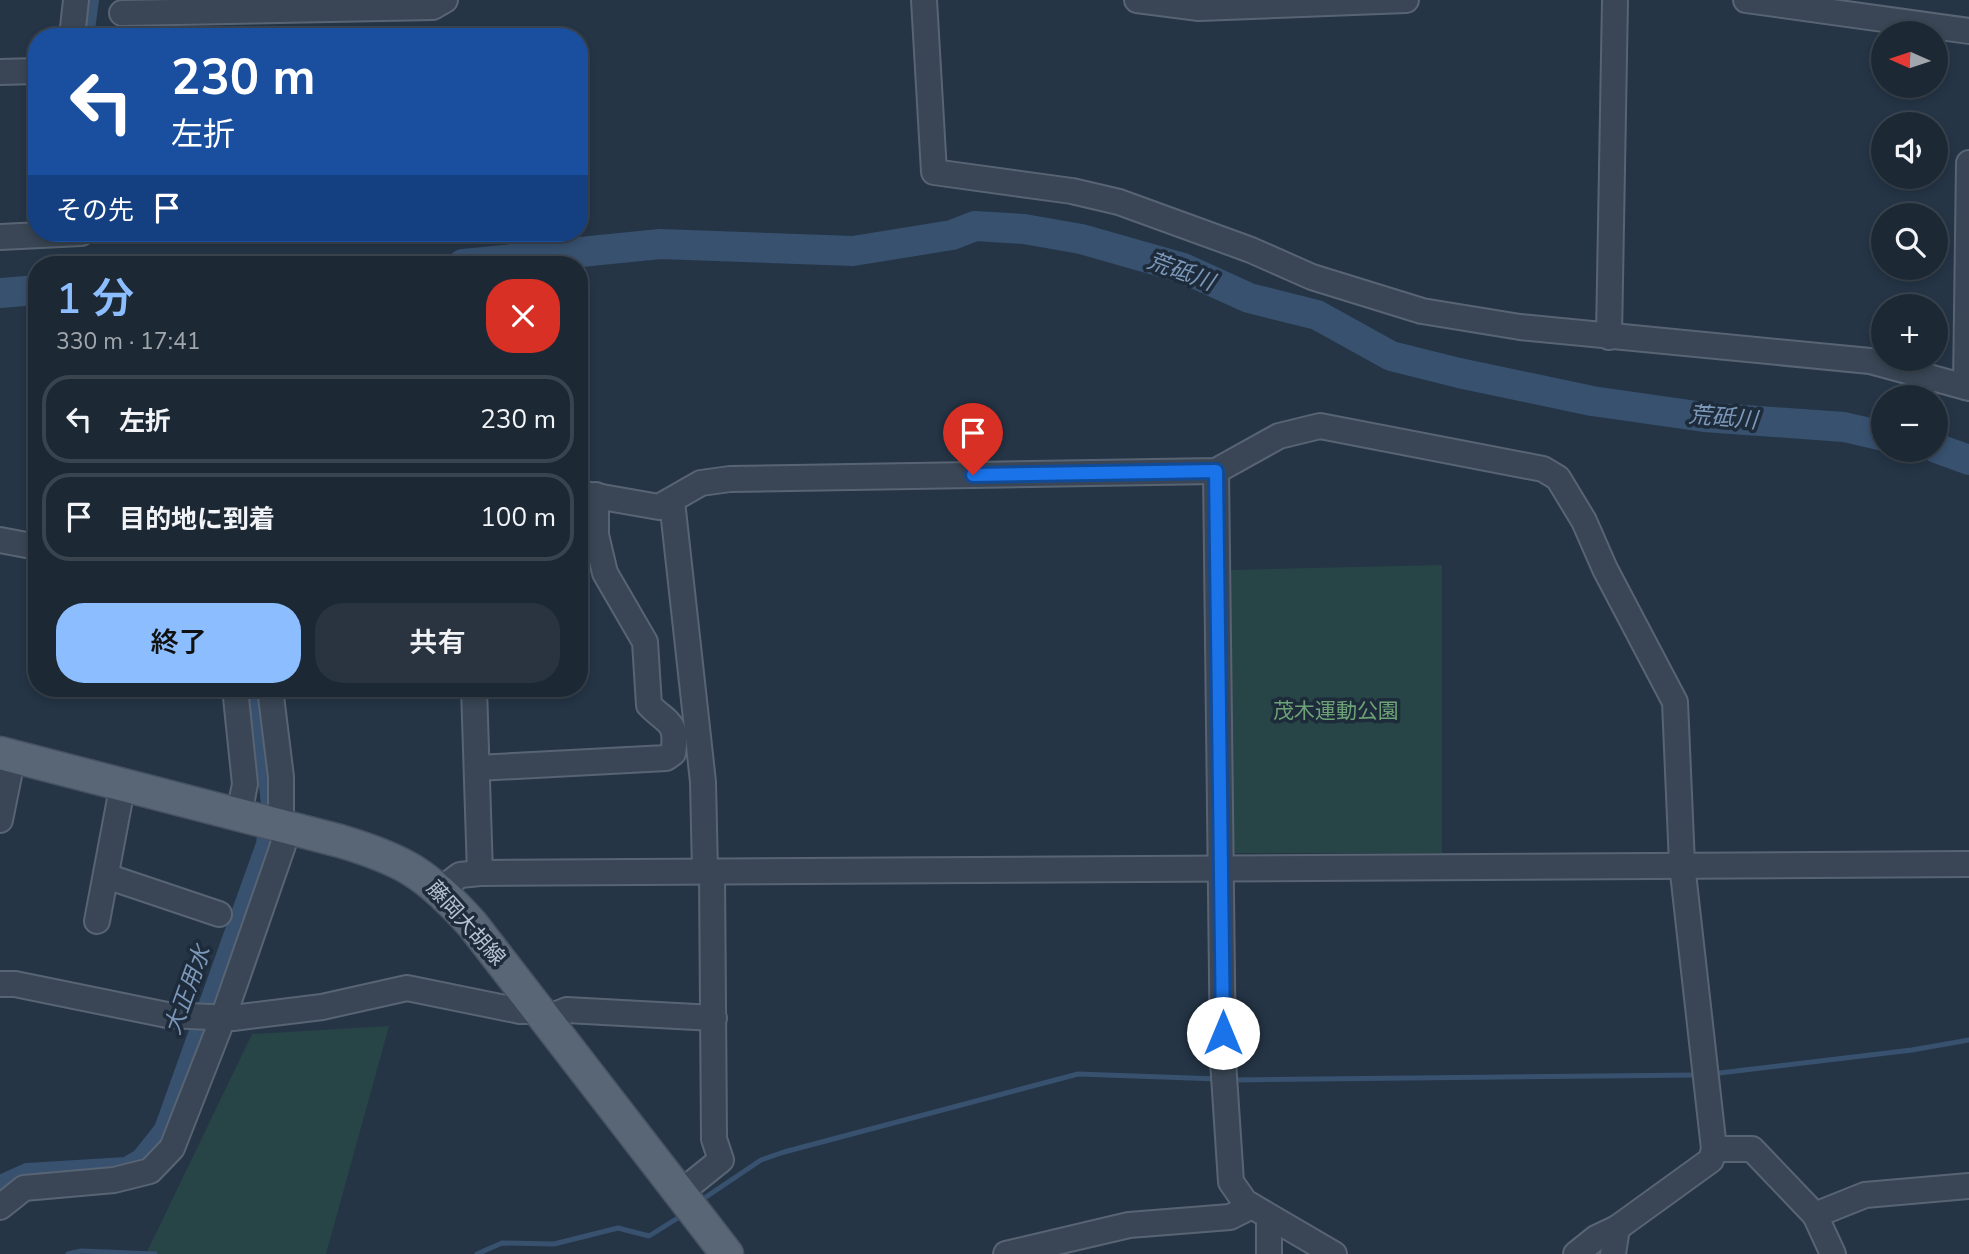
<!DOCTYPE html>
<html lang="ja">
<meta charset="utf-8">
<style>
:root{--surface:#1c2834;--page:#293440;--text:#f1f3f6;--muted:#a0a6ac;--line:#3a444f;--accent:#8cbeff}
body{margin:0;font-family:"Nunito Sans","Noto Sans JP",sans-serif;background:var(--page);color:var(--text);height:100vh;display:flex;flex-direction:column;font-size:26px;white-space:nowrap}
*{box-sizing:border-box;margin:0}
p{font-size:23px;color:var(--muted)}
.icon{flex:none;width:38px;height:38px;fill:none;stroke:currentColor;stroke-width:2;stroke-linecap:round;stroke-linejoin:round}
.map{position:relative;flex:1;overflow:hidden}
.sheet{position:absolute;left:28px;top:256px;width:560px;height:441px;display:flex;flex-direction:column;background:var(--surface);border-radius:28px;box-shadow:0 4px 10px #0003,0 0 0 2px var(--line)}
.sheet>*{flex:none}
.top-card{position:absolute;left:28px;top:28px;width:560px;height:214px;border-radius:28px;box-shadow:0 4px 10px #0003,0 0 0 2px var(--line);background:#1a4fa0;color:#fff;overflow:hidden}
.needle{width:46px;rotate:273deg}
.fabs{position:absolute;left:1871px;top:21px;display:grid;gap:14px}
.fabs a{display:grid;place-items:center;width:77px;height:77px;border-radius:50%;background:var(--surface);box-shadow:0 4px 10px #0003,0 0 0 2px var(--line);font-size:35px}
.pin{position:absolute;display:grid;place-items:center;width:60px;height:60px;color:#fff;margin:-72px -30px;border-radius:50% 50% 50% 0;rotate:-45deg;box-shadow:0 0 7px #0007}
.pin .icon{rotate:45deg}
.me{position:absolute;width:77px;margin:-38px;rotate:0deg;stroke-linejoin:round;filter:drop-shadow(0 0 5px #0008)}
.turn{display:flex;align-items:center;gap:24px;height:147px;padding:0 28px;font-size:32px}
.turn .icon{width:91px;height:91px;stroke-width:2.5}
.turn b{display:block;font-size:49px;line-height:60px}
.then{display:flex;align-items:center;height:66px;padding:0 28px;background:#0003;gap:14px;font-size:26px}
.round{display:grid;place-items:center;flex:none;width:74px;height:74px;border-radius:28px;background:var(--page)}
.summary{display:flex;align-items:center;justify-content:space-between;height:119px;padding:0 28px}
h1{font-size:42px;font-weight:600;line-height:52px;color:var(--accent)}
.action{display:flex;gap:14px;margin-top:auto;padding:14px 28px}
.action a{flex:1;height:80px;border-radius:28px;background:var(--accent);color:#111;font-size:28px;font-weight:600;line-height:80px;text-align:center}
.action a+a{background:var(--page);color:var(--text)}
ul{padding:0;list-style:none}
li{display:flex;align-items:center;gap:21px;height:88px;margin:0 14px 10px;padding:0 14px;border:4px solid var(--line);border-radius:28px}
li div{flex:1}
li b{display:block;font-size:26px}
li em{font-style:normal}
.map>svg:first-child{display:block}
.green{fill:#274547}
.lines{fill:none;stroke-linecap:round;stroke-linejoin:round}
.stream{stroke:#37516f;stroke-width:5}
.canal{stroke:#37516f;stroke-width:18}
.river{stroke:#37516f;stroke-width:30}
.minor-casing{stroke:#586473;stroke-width:28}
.major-casing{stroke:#465262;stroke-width:35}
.minor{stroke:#3a4655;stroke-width:24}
.major{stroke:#586675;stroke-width:32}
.route-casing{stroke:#114b97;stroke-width:18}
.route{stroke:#1a73e8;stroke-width:12}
.labels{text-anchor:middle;stroke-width:7;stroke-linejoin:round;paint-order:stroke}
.park-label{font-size:21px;fill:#6ca276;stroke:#1e2b3b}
.street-label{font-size:21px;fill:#b7c1cf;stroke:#1e2b3b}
.water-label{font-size:23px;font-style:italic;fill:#7c98b9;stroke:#1e2b3b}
</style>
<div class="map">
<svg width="1969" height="1254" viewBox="0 0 1969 1254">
<rect width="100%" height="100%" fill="#253546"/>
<g class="green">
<path d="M1442 565V853H1231L1229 570Z"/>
<path d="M389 1026 326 1254H146L252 1034Z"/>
</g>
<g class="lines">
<g class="stream">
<path d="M1711 1074 1912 1050 1969 1040"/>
<path d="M1232 1080 1698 1075"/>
<path d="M703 1199 761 1160 784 1152 1078 1074 1219 1079"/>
<path d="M68 1254 81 1251 155 1254"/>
<path d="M477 1254 502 1243 554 1244 618 1228 649 1236 681 1216"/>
</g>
<g class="canal">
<path d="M85 37 90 0"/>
<path d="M0 1184 27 1172 126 1166 140 1158 163 1129 265 844 270 804 257 688"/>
</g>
<g class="river">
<path d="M463 264 660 244 853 251 952 235 975 226 1024 229 1081 239 1183 268 1249 298 1317 315 1391 356 1459 373 1592 401 1704 417 1844 427 1883 436"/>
<path d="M0 293 37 290"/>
<path d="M1936 448 1969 460"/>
</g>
<g class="minor-casing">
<g id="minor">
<path d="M924 0 934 172 1072 191 1119 202 1251 250 1312 277 1422 311 1520 327 1870 361 1969 388"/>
<path d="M1137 0 1199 8 1406 0"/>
<path d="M1746 0 1969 31"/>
<path d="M122 13 433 7 445 0"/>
<path d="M72 37 76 0"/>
<path d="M0 72 37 71"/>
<path d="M0 237 81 233"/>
<path d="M1609 337 1615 0"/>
<path d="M1966 387 1969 163"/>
<path d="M1216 471 1223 1061 1231 1182 1245 1202 1334 1254"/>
<path d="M579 493 659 507 701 483 730 479 1216 471 1279 436 1320 426 1543 469 1558 478 1584 521 1605 569 1675 702 1682 864 1714 1149 1711 1160 1617 1228 1613 1254"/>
<path d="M672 501 703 782 705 872"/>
<path d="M0 540 37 547"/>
<path d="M235 688 245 784 239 814"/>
<path d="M270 688 281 777V826"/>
<path d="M474 688 480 873"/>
<path d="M477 768 666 758 673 753C679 721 666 723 649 705L645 642 605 573 596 535V495"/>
<path d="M0 820 13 756"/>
<path d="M106 876 219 914"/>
<path d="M440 890 460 875 480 873 1969 864"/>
<path d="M97 921 123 783"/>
<path d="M0 984H15L167 1015 233 1018 322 1007 407 988 520 1011H542"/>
<path d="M547 1018 567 1010 714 1018"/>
<path d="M1714 1149H1752L1815 1215 1833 1254"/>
<path d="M680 1193 721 1160 714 1139 712 873"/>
<path d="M0 1207 24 1188 114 1180 150 1171 172 1148 223 1018 289 828"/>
<path d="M1815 1215 1865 1195 1969 1186"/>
<path d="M1269 1217V1254"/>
<path d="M1006 1254 1129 1225 1230 1217 1252 1206"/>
<path d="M1576 1254 1596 1238 1617 1228"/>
</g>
</g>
<g class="major-casing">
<path id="major" d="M0 753 340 841C404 860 427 874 472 924L727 1254"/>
</g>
<use href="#minor" class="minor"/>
<use href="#major" class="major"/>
</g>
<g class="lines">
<g class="route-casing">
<path id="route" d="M973 475 1216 471 1223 1033"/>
</g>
<use href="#route" class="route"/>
</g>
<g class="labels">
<g class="park-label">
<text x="1336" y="718">茂木運動公園</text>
</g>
<g class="street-label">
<text transform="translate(466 923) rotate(48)" y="7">藤岡大胡線</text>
</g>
<g class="water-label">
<text transform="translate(1181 271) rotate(20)" y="8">荒砥川</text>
<text transform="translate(1723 417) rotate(5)" y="8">荒砥川</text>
<text transform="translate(187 990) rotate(-70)" y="8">大正用水</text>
</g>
</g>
</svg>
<div class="fabs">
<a><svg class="needle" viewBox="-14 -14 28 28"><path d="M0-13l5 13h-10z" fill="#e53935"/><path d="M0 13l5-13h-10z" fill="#a0a6ac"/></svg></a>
<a><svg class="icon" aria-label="sound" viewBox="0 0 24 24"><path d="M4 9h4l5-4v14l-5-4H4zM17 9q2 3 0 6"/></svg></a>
<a><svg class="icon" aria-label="search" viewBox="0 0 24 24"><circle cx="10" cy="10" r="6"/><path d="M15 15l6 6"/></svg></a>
<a>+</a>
<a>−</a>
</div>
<div class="pin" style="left:973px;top:475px;background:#d93025"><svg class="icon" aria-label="arrive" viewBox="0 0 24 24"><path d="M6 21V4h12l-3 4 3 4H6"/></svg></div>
<svg class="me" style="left:1223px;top:1033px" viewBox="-20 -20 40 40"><circle r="19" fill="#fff"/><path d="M0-13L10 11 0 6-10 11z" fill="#1a73e8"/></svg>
<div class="top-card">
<div class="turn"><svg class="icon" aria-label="left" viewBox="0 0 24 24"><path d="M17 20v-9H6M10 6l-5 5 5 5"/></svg><div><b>230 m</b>左折</div></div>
<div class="then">その先<svg class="icon" aria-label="arrive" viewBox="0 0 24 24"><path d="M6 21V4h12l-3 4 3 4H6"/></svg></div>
</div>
<section class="sheet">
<div class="summary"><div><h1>1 分</h1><p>330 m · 17:41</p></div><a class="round" style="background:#d93025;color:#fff"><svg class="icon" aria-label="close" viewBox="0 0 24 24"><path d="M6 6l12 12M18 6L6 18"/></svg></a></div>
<ul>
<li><svg class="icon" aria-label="left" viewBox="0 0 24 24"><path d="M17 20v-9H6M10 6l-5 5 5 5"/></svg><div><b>左折</b></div><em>230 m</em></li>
<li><svg class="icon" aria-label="arrive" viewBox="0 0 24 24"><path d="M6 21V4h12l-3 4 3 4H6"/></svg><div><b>目的地に到着</b></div><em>100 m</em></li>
</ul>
<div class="action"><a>終了</a><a>共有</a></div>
</section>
</div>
